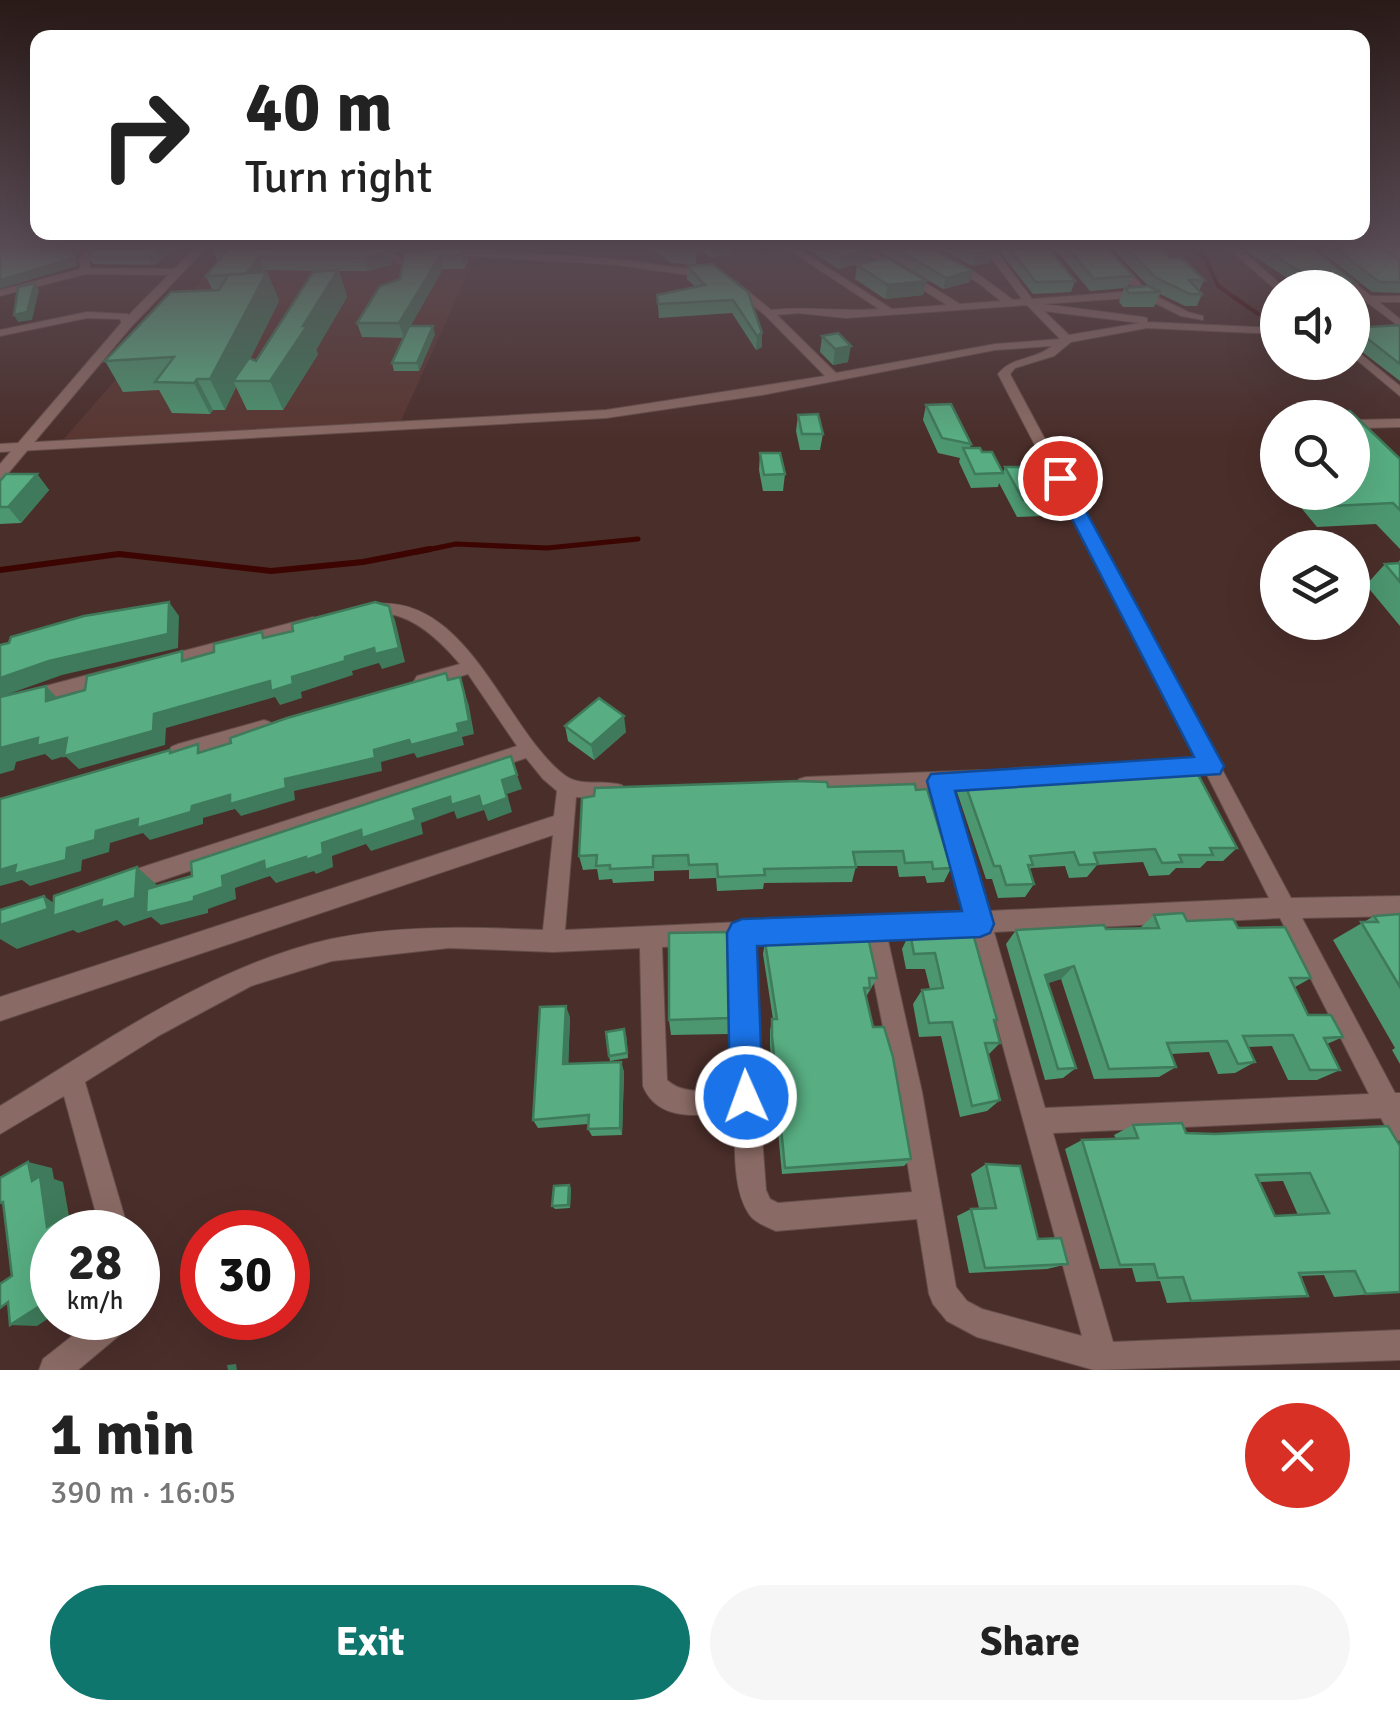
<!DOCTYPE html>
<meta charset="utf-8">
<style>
:root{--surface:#fff;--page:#f6f6f6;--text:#222;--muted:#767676;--accent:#0f766e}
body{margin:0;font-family:Signika,sans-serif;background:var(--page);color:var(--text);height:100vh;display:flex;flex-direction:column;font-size:38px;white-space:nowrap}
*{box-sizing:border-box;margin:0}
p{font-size:32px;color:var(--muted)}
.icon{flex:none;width:55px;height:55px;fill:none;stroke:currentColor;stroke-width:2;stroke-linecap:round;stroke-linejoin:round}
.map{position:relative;height:1370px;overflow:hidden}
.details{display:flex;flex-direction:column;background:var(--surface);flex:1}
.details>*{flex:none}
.guide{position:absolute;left:30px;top:30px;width:1340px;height:210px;border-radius:20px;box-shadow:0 10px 40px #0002;background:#fff;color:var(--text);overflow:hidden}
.controls{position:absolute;left:1260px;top:270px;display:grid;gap:20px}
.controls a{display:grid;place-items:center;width:110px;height:110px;border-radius:50%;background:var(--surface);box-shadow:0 10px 40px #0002;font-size:50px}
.speed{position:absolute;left:30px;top:1210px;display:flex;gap:20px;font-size:50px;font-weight:700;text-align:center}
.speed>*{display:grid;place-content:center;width:130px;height:130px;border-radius:50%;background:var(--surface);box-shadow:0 10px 40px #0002;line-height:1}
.speed small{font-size:25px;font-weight:400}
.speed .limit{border:15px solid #d22;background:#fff;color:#111}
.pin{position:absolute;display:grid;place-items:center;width:85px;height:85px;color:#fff;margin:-42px;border:5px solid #fff;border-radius:50%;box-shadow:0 2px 10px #0007}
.me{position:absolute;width:110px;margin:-55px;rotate:358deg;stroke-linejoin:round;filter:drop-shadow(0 0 8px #0008)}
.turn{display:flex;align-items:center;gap:35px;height:210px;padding:0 50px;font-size:45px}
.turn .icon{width:130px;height:130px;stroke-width:2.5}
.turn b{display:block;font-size:70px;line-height:85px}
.round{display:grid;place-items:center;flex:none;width:105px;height:105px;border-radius:52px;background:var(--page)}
.head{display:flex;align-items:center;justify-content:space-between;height:170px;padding:0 50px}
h1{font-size:60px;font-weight:700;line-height:75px}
.primary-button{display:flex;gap:20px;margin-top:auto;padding:20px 50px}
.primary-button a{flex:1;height:115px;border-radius:60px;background:var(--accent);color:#fff;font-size:40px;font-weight:700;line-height:115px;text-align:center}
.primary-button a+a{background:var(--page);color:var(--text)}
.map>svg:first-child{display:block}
.built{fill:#593630}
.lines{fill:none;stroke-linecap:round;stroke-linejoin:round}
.stream-far2{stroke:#3c0502;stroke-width:4}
.stream-far1{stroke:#3c0502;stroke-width:5}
.stream{stroke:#3c0502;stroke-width:6}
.minor-casing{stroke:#644d49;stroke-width:2}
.tertiary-casing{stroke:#644d49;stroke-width:2}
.minor{fill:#8a6a64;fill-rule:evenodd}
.tertiary{fill:#8a6a64;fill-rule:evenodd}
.wall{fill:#4c9670;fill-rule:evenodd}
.shaded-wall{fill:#3e7a5b}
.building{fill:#58ae82;stroke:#3e7a5b;stroke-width:2.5;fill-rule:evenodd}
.route{fill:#1a73e8;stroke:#114b97;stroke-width:2.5}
</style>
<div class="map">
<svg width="1400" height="1370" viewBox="0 0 1400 1370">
<rect width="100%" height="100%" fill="#4a2e2a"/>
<path class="built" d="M383 251 398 263 475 258 399 425 64 439 225 254Z"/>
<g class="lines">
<path class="stream-far2" d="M1191 248 1205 257 1218 286 1258 314"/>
<path class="stream-far1" d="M417 552 456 544 547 548 638 539"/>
<path class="stream" d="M0 570 119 554 271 571 363 562 430 549"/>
<g class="minor-casing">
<g id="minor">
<path d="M91 248 99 250 89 260 90 268 177 269 182 272 165 275 86 274 0 296V290L81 269 79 259Z"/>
<path d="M379 248H389L401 259 423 254 428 257 399 265Z"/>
<path d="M446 248 617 259 688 269 707 267 712 270 688 275 617 265 453 255Z"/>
<path d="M786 248H797L892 309 947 305 856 248H868L960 304 1001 301 977 282 916 248C946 248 990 282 1013 300L1022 299 984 248H994L1032 299 1136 291 1098 248H1108L1148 292 1188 312 1203 316V320L1181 316 1143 297 1043 304 1143 317 1147 318V322L1278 328V334L1147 328 1071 342 1054 356 1015 368 1010 374 1291 898 1400 896V916L1302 918 1395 1093H1400V1141L1391 1137 1381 1118 1053 1133 1113 1342 1400 1330V1360L1094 1370 977 1337 947 1321 933 1304 929 1294 917 1219 776 1231C767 1227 754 1222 749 1214 731 1187 736 1142 734 1111 703 1116 658 1123 643 1086L640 948 553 952 449 948 332 961 251 986 160 1035 85 1082 129 1232H101L64 1096 0 1134V1106C104 1043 210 966 331 939 398 925 474 927 543 930L553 835 0 1021V997L554 816 557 791 543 779 526 758 124 893 117 890 113 883 117 876 124 873 517 746 468 674 423 688 417 686 414 681 417 676 460 664C443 644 420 621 394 615 383 613 372 616 361 614L359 610 361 606C465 582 502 726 563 774 580 788 602 779 622 785L625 791 622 797 615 799 576 797 565 930 966 912 933 789 806 793 799 791 796 785 799 779 806 777 984 770 991 772 994 778 991 784 952 788 988 911 1269 898 1207 775 1168 774 1165 768 1168 762 1198 759 998 374C1012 356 1036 360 1052 346L995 350 762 395 606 418 0 452V444L606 410 825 376 765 315 729 286V282H737L771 310C808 306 843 312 879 309ZM1027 305 1060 339 995 344 836 373 777 315 798 313 846 318ZM1044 311 1140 323 1069 335ZM1280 918 1369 1094 1045 1108 994 932ZM972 933 1082 1336 982 1309 967 1301 956 1287 922 1092 887 936ZM865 937 896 1092 912 1192 778 1203 770 1199 766 1190 759 1097 753 943ZM731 944 733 1086C711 1089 685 1097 667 1080L662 947Z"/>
<path d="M1228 248H1239L1285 288H1278L1276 290Z"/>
<path d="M1299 248H1310L1371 296H1400V302H1379L1400 319V327L1352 291V288H1348Z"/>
<path d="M87 312 128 314 132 324 127 327 123 326 120 319 87 318 0 336V330Z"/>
<path d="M1352 347 1400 386V396L1352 356Z"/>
<path d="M1400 419V427L1365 428 1370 434 1364 438 1352 430 1354 420Z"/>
<path d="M313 617 321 623 319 627 164 668 155 662 164 656Z"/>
<path d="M110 669 119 676 116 681 0 712V698Z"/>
<path d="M264 720 270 722 273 727 270 732 178 760 171 757 169 752 171 747 178 744Z"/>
<path d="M1134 762 1141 764 1144 770 1141 776 1134 778 1015 784 1008 782 1005 776 1008 770 1015 768Z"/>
<path d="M95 1318H133L128 1328 78 1370H39L43 1359Z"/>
</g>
</g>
<g class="tertiary-casing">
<path id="tertiary" d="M195 248H206L131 327 5 477 0 479V464L123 321Z"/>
</g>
<use href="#minor" class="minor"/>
<use href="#tertiary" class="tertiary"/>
</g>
<g class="wall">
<path d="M111 248H172L157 264 151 265 93 264 89 257Z"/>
<path d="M395 248H431L413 252 449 248H466L468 260 464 269H443L410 326 435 334 419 371H394L392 363 404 338 362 337 357 323 400 279 404 254 402 255Z"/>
<path d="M651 248H691L696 252V265L671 263Z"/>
<path d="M698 248H732V254L711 258Z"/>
<path d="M807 248H868V261L839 269Z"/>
<path d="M874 248H991L993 251 990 263 972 266 942 250 931 248 970 282 943 289Z"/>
<path d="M997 248H1049L1075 281 1071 292 1033 294Z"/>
<path d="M1054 248H1107L1133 276 1128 287 1148 286 1112 248H1160L1171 258 1204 280 1199 291 1202 294 1197 306H1185L1160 294 1154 307H1123L1119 302 1124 288 1090 291Z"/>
<path d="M1242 248H1313L1356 283 1352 289V288H1302Z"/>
<path d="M1316 248H1380L1400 261V293L1372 292Z"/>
<path d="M1382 248H1400V260Z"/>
<path d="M213 250 389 252 393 264 368 271H339L347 297 316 350 318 354 283 410H247L236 387 225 410H213L210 414 172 413 159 390 123 392 105 361 219 290 212 289 206 276 218 261ZM264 270 330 271 256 361 250 359 279 301 267 272 262 273Z"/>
<path d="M712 264 762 333V347L756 350 732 313 659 318 657 295 695 287 687 279V266Z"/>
<path d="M857 265 926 281 923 295 885 299 855 279Z"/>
<path d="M1400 325V381L1352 344V331L1354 328Z"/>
<path d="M822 336 848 362 833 365 820 352Z"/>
<path d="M926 405 971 444 970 448 982 452 1003 473 1005 467 1050 500 1043 516 1017 517 999 483 998 487 971 488 959 462 960 458 938 453 923 420Z"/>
<path d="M1328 411 1400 459V549L1376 524 1317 527 1289 493 1352 492 1325 416Z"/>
<path d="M798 415 823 434 820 450H800L796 431Z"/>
<path d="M760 453 785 474 783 491H763L759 470Z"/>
<path d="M37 474 49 490 21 523 0 524V481Z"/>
<path d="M1400 560V626L1366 585 1385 564H1397Z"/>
<path d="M565 726 626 732 594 760 568 741Z"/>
<path d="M963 778 1237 848 1223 861H1207L1200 868H1176L1169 875 1149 876 1143 862 1097 865 1087 877 1069 878 1065 866 1031 868 1029 870 1034 884 1025 897 998 898 992 879H986L957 792Z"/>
<path d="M828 787 916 790 951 868 944 882 927 883 925 876 899 877 897 866H856L852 882 764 883 763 889 717 891 716 878 689 879V870L654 871V881L613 883 612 879 599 880 597 869 583 870 579 856Z"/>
<path d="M1400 914V1064L1392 1050 1395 1048 1333 940 1374 916Z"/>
<path d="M1154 915 1238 928 1311 978 1295 987 1308 1015 1343 1037 1327 1044 1340 1070 1317 1080H1288L1272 1046 1248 1047 1255 1062 1235 1073 1218 1074 1209 1052 1171 1054 1176 1067 1159 1077 1094 1079 1061 979 1048 983 1076 1068 1063 1078 1045 1080 1006 944 1016 930 1140 928Z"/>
<path d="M972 930 997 1020 994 1023 1000 1043 988 1055 1000 1100 987 1111 960 1117 941 1036 919 1037 913 1004 922 990 930 989 925 969H906L902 949 910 932Z"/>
<path d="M816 936 877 978 866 997 873 1027 911 1159 904 1166 782 1174 770 1046V1030L773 1019 763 954 765 942 815 940Z"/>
<path d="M570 1017 568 1064 621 1062 624 1072 622 1135 592 1136 588 1129V1124L538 1128 533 1120Z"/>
<path d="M730 1018 729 1034 671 1035 669 1020Z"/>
<path d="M626 1034 628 1058 610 1061 609 1056Z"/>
<path d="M1133 1125 1186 1133 1215 1134 1388 1126 1400 1292 1334 1297 1324 1275 1300 1276 1308 1296 1167 1303 1160 1281 1136 1282 1132 1268 1100 1269 1065 1149 1082 1140 1116 1139 1114 1135ZM1283 1181 1298 1215 1275 1216 1260 1182Z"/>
<path d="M986 1164 1038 1239 1068 1264 1047 1269 969 1273 957 1216 971 1209 979 1208 971 1174Z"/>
<path d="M569 1185 571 1188 570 1208 555 1209 552 1206Z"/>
</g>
<g class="shaded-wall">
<path d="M73 248H85L76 256 77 266 0 289V280Z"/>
<path d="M161 248H172L157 264 151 265 148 257Z"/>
<path d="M400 248H431L402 255Z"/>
<path d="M464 248 468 260 464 269 461 255Z"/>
<path d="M711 248H732V254L711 258Z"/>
<path d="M870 249 868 261 839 269 840 257Z"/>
<path d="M993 251 990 263 972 266 975 254Z"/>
<path d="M389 252 393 264 368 271 364 258Z"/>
<path d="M440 256 443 269 404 338 399 323Z"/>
<path d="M259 257 264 270 250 288 245 275Z"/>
<path d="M338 270 347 297 316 350 318 354 283 410 270 381Z"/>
<path d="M973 271 970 282 943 289 946 278Z"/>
<path d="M267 272 279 301 239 381H233L236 387 225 410 210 379Z"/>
<path d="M926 281 923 295 885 299 888 285Z"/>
<path d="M35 283 39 290 32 320 18 322 14 315Z"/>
<path d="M433 326 435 334 419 371 417 363Z"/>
<path d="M762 333V347L756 350 757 336Z"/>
<path d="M851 346 848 362 833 365 835 349Z"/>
<path d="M197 379 213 410 210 414 194 383Z"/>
<path d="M37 474 49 490 21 523 8 507Z"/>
<path d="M169 602 179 616 178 648 62 675 0 697V678Z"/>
<path d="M389 606 395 620 405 662 382 669 379 663 352 671 353 675 301 692 302 698 280 705 275 697 166 728 165 745 79 769 65 756 52 760 45 754 16 762 14 770 0 774V748L38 738 154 714 270 681 292 677 345 657Z"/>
<path d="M460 677 469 706 474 734 462 737 464 745 417 758 414 753 381 762 382 771 294 791 295 800 241 816 235 809 203 818V824L150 840 143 833 110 843 109 852 82 860 81 871 30 886 22 880 0 886V870L67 848 96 831 138 819 192 806 285 779 457 724Z"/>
<path d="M46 686 59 700 46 701Z"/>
<path d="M624 716 626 732 594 760 591 745Z"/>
<path d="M517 775 522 789 507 794 512 812 488 821 484 810 457 819 454 811 421 823 423 834 371 851 366 844 332 856 333 867 316 874 314 871 276 883 270 876 235 888 236 899 208 909V913L161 925 151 917 124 926 117 920 78 933 73 930 17 949 0 939V925L44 896 66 912 137 867 158 886 194 897 222 876 322 843 450 797Z"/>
<path d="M1074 966 1061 979 1034 988 1045 975Z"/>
<path d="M566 1006 570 1017 568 1074 563 1064Z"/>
<path d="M621 1062 624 1072 622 1135 620 1128Z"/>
<path d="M28 1162 52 1168 54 1179 63 1182 70 1222 83 1224 85 1232H62L47 1227 32 1181Z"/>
<path d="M569 1185 571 1188 570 1208 568 1205Z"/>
<path d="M52 1274V1316L37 1326 10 1325 43 1280Z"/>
<path d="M236 1364 237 1370H228L227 1365Z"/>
</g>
<g class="building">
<path d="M0 248H73L72 259 0 280Z"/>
<path d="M111 248H161L154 256 148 257H89L92 251Z"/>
<path d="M216 248H385L389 252 364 258 259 257 246 274 206 276 226 251 213 250Z"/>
<path d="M449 248H464L461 255 440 256 399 323H357L380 286 400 279 404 253Z"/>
<path d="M668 248H691L696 252 670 250Z"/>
<path d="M826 248H868L870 249 840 257Z"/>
<path d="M895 248H931L973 271 946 278Z"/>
<path d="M962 248H991L993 251 975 254Z"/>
<path d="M1009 248H1049L1075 281 1036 282Z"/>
<path d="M1067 248H1107L1133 276 1094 279Z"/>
<path d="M1127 248H1160L1171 258H1182L1204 280H1189L1202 294H1190L1155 277Z"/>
<path d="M1263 248H1313L1356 283 1319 284Z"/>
<path d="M1335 248H1380L1400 261V282H1379Z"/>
<path d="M886 257 926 281 888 285 857 265Z"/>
<path d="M712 264 748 292 762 333 757 336 733 300 658 304 657 295 705 285 687 266Z"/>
<path d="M338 270 303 326H307L270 381H233L249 358 256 361 313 272Z"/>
<path d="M267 272 210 379H197L194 383 155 382 174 357 105 361 171 292 219 290 228 275Z"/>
<path d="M35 283 27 312 14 315 18 287Z"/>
<path d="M1148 286 1161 292 1129 293 1125 288Z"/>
<path d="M1400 325V364L1354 328Z"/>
<path d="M409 326H433L417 363H392Z"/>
<path d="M838 333 851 346 835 349 822 336Z"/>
<path d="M951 404 971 444 942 438 926 405Z"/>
<path d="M1328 411H1350L1400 459V510L1393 503 1332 506 1321 492H1352V418L1290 417 1333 416Z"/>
<path d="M818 414 823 434H802L798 415Z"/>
<path d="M963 448H980L982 452H992L1003 473 975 474Z"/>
<path d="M760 453H780L785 474 764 475Z"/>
<path d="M1005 467H1034L1050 500H1023Z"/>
<path d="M6 474H37L8 507H0V481Z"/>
<path d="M1400 563V582L1385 564Z"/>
<path d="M169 602 168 634 49 661 0 678V645L9 643 11 637 84 616Z"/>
<path d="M375 602 389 606 399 648 375 654 374 648 345 657V661L292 677 293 684 271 691 270 681 154 714 153 731 64 756 67 738 37 746 38 738 0 748V697L46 686V701L85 690 87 676 182 651V661L214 652V644L262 632 263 638 293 631 292 624Z"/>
<path d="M446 673 448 680 460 677 464 693 469 721 457 724 459 732 411 745 409 740 374 750 375 758 285 779 286 788 230 804V795L192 806 191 812 137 828 138 819 96 831 95 840 67 848 66 860 14 874 16 865 0 870V799L170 750V753L198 744V753L231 743 230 738 287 718Z"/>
<path d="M599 698 624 716 591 745 565 726Z"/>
<path d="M511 756 517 775 502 780 507 798 482 807 479 796 451 805 450 797 413 809 416 820 362 838 361 830 322 843 323 854 306 860V857L265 870 264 861 222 876 223 887 194 897V901L146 913 147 889 192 876 191 862Z"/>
<path d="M1194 767 1237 848H1210L1213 855H1179L1182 862 1162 863 1155 849 1094 853 1098 864 1079 865 1074 852 1030 856 1033 865H1028L1034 884 1006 885 1000 866H994L963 778Z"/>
<path d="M798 781 827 782 828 787 915 784 916 790 927 789 951 868 933 869 932 862 905 863 903 851 853 852 856 867 764 869 765 875 718 877 717 864 689 865 688 855 653 856V867L610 869V865L596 866 597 855 579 856 582 798 594 796 595 788Z"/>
<path d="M137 867 135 898 101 908 102 900 53 916 54 896Z"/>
<path d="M44 896 48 909 0 925V910Z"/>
<path d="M1183 913 1187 921 1233 919 1238 928 1285 927 1311 978H1290L1308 1015H1331L1343 1037 1324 1038 1340 1070H1310L1293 1035 1243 1036 1255 1062 1238 1064 1227 1041 1167 1043 1176 1067 1109 1069 1074 966 1045 975 1076 1068 1058 1069 1016 930 1104 925 1106 929 1159 928 1154 915Z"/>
<path d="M1400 914V987L1361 922H1378L1374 916Z"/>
<path d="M972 930 997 1020H994L1000 1043H985L1000 1100 972 1106 952 1022 929 1023 922 990 943 988 935 953 914 954 910 932Z"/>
<path d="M727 932 730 1018 669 1020V933Z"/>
<path d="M816 936 868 937 877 978H869L870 988H864L873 1027H884L893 1057 911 1159 785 1168 772 1036V1019H777L765 942 817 940Z"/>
<path d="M566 1006 563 1064 621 1062 620 1128 588 1129 589 1115 533 1120 540 1007Z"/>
<path d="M624 1029 627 1053 609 1056 606 1032Z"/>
<path d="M1182 1123 1186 1133 1215 1134 1388 1126 1400 1146V1292L1366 1294 1355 1271 1299 1273 1308 1296 1191 1301 1183 1277 1158 1278 1154 1264 1120 1265 1082 1140 1138 1138 1133 1125ZM1310 1173 1329 1213 1275 1216 1256 1175Z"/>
<path d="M28 1162 32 1181 40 1176 47 1227 60 1219 62 1232H52V1274L43 1280 46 1302 10 1325 8 1302 0 1308V1284L12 1276 3 1202 0 1203V1178Z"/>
<path d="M986 1164 1020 1166 1038 1239 1061 1238 1068 1264 985 1268 971 1209 996 1208Z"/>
<path d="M569 1185 568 1205 552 1206 554 1186Z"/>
</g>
<linearGradient id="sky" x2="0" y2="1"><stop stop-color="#291917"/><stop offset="0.56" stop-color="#5a4c55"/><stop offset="1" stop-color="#5a4c55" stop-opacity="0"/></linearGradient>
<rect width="1400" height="440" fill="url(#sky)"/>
<path class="route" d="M1060 473 1068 478 1220 759 1224 766 1220 774 955 791 994 924 990 933 980 937 757 946 763 1097 758 1108 746 1113 735 1108 730 1097 727 933 732 923 742 919 962 911 927 781 931 774 1194 757 1051 478Z"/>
</svg>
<div class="controls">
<a><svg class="icon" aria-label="sound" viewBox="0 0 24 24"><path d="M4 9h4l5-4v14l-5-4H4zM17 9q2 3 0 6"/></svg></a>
<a><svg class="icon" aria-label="search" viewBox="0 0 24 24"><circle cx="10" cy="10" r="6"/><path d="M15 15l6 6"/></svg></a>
<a><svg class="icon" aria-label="layers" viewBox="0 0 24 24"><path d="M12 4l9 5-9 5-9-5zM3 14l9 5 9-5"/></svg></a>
</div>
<div class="speed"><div>28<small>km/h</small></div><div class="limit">30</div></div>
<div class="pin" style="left:1060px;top:478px;background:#d93025"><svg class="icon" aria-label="arrive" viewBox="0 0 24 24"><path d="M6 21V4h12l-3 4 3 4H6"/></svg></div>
<svg class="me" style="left:746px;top:1097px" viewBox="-20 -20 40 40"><circle r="17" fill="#1a73e8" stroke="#fff" stroke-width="3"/><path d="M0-11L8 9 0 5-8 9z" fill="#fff"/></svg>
<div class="guide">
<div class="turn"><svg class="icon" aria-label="right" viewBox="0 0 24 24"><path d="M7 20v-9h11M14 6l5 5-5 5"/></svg><div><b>40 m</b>Turn right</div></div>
</div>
</div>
<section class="details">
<div class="head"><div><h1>1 min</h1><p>390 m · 16:05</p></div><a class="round" style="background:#d93025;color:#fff"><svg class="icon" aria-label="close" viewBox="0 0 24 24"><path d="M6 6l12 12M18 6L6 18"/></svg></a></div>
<div class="primary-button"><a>Exit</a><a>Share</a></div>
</section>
